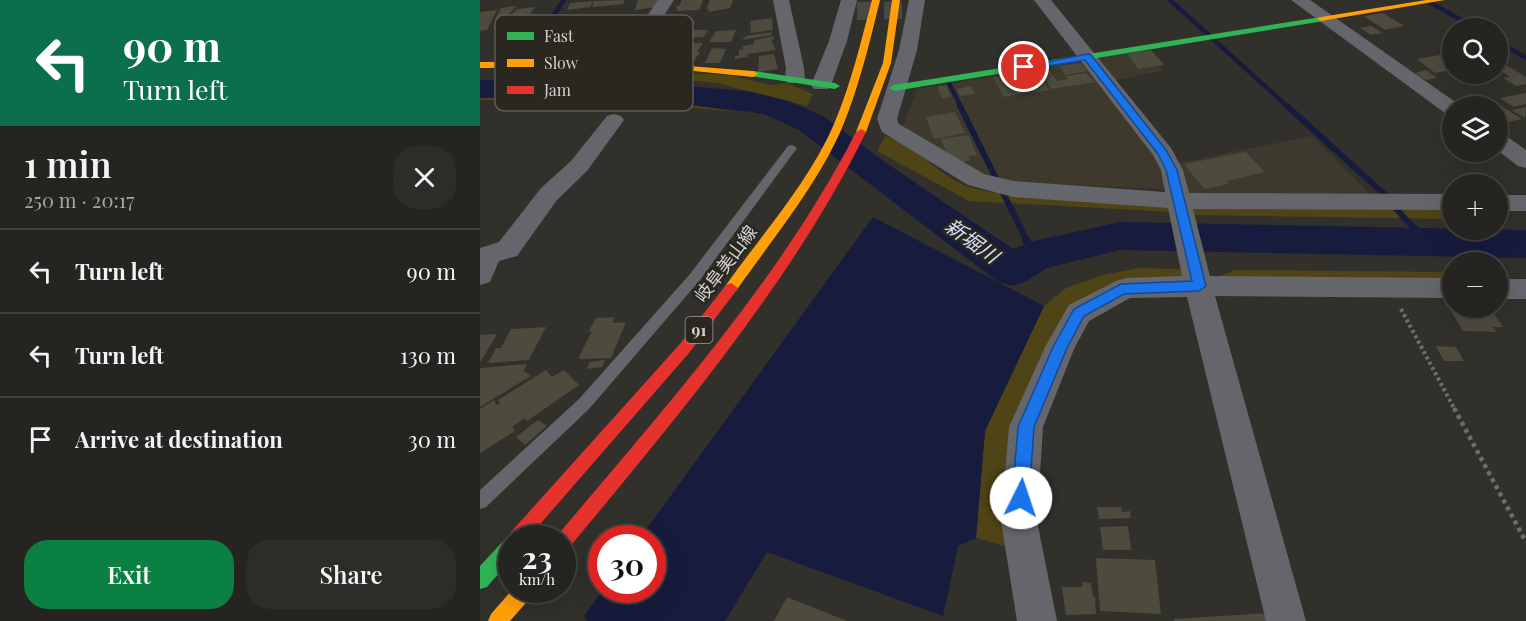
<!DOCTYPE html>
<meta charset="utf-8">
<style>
:root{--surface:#252420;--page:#2d2c29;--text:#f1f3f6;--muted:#a3a4a5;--line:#42413e;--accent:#0b8043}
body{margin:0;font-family:"Playfair Display","Noto Sans JP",serif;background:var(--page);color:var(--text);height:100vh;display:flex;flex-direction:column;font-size:22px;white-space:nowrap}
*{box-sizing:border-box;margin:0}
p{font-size:20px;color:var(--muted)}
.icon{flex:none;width:33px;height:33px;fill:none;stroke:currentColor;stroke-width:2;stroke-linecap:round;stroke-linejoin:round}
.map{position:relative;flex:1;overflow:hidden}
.panel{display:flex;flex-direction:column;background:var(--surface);width:480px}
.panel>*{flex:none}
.hud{background:#0b6e4f;color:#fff;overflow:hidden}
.tools{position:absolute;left:962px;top:18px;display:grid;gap:12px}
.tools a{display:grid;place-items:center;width:66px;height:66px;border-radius:50%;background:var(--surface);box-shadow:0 6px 24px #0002,0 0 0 2px var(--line);font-size:30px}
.speed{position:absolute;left:18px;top:525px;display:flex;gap:12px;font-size:30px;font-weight:700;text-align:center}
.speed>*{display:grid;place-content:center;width:78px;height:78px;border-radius:50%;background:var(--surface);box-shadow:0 6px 24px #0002,0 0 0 2px var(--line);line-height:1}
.speed small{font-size:15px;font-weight:400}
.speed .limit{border:9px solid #d22;background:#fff;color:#111}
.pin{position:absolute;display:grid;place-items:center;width:51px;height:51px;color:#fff;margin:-26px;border:3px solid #fff;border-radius:50%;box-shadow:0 2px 6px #0007}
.me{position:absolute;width:66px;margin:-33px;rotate:4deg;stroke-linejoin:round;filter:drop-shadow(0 0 4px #0008)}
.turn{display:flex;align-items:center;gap:21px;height:126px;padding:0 24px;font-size:27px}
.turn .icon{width:78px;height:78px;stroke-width:2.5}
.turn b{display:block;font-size:42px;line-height:51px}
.round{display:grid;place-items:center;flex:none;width:63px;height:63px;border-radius:24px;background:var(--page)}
.head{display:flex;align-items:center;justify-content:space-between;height:102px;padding:0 24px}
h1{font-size:36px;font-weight:600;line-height:45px}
.button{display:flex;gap:12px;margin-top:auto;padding:12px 24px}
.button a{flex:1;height:69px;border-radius:24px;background:var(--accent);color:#fff;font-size:24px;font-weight:600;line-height:69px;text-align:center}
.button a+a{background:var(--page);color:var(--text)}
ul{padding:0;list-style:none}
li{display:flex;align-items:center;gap:18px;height:84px;padding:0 24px;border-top:2px solid var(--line)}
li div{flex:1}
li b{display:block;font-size:22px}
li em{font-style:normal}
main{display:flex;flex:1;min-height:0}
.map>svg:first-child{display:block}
.built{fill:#3d3a2d}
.green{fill:#4f4415}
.water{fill:#171c3e}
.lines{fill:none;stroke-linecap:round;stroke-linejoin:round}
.stream-far2{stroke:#171c3e;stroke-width:4.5}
.stream-far1{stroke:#171c3e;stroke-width:6}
.stream{stroke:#171c3e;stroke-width:8}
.river{fill:#171c3e;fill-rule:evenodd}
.building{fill:#4d4a3e}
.street-tunnel{stroke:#494843;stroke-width:18;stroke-dasharray:18 9;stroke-linecap:butt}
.path-far1{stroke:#6c6e73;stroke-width:4;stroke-dasharray:3 3;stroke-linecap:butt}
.path{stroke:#6c6e73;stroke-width:4.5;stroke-dasharray:4 4;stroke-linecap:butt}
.lane{fill:#64666c;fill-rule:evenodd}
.street{fill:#64666c;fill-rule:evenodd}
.fast{fill:#30b455;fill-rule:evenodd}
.slow{fill:#ff9f0a;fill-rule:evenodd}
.jam{fill:#e5322d;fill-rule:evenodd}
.route{fill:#1a73e8;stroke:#114b97;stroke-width:1.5}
.labels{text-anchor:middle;stroke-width:5;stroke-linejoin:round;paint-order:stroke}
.shield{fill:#29271f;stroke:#a19f9a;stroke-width:1.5}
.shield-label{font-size:16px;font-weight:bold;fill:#d4d3ce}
.street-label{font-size:18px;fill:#d4d3ce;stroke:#29271f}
.water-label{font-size:20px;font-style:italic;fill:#d7e0fd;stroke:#29271f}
.key{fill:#29271f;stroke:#5c5b54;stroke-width:1.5}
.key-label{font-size:16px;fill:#d4d3ce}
</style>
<main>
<section class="panel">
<div class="hud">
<div class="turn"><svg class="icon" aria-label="left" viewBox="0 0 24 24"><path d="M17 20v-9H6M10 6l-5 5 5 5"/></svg><div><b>90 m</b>Turn left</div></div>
</div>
<div class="head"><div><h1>1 min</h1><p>250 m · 20:17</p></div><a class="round"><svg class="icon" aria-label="close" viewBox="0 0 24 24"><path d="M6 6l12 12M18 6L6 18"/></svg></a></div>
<ul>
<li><svg class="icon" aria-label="left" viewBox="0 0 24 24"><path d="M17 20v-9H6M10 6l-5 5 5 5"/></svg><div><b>Turn left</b></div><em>90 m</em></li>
<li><svg class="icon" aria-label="left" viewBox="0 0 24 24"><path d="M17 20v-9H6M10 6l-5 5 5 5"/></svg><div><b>Turn left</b></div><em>130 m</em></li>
<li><svg class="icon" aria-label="arrive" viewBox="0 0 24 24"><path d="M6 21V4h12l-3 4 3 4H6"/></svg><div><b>Arrive at destination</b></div><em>30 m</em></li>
</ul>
<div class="button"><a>Exit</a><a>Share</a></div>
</section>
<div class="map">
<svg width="1046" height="621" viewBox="0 0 1046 621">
<rect width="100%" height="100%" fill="#31302b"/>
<path class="built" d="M667 50 682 71 620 83 679 156V167L832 136 891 195H718L684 189 533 183 500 172 422 127 438 89Z"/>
<g class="green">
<path d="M42 70H156L248 75 292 85 306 83 333 94 327 106 237 83 185 78 35 77Z"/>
<path d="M0 96 162 97 255 112 145 101 0 100Z"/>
<path d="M405 136C432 145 450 165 474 180 485 187 497 189 510 192L690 206 693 212 489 201 397 151Z"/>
<path d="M721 207 972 210V219L712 215 711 210Z"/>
<path d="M659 268 704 269 705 280 615 292 532 498 525 546 496 538 505 431 564 306 586 288 623 275Z"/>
<path d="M755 270 972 272V282L734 278Z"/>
</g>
<path class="water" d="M393 217 564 306 505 431 496 538 478 546 463 616 287 552 245 621H107L104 616 123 590H172V538H160Z"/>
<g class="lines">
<g class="stream-far2">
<path d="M690 0 808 107"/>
<path d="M946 0 995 28"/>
<path d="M1017 41 1046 58"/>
<path d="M467 79 481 107"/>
<path d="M27 84 84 0"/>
</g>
<g class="stream-far1">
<path d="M480 106 547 241"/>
<path d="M807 106 903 193 926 220 949 241"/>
</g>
<g class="stream">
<path d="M546 240 554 256"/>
<path d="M947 240 950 242"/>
</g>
<path class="river" d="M86 79 166 82 272 92 308 101 343 116 409 165 533 249 554 241 640 222 1046 230V258L640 250 567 268 547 281 532 286 517 281 319 130 286 115 272 112 166 100 86 97 0 98V80Z"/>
</g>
<g class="building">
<path d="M145 0 143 4 112 7 114 1Z"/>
<path d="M158 0H184L177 7 155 10Z"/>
<path d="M202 0H223L219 10 197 11 196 6H199Z"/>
<path d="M230 0H253L250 8 228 12 229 9H226Z"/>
<path d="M113 1 110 7 87 10 90 3Z"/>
<path d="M36 6 27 17 15 19 21 8Z"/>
<path d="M55 7 48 18H52L50 21 25 22 37 9Z"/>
<path d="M17 10 7 30 0 31V12Z"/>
<path d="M903 13 924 26 905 30 884 16Z"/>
<path d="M292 18 293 30 271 33 270 21Z"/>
<path d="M215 21 209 34 193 35 197 26Z"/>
<path d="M891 26 903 33 891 35 880 28Z"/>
<path d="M213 30H228L224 37 210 38Z"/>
<path d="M256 30 251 42H229L236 31Z"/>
<path d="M291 32 292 35 262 40 266 36Z"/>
<path d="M294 36V39L291 40 296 50 267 54 268 57 255 59V56H259V50L263 49V46L274 44V40Z"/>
<path d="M202 43H223L217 52H220L212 64 192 63 195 59 189 58Z"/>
<path d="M232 48 246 49 240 63H225Z"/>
<path d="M671 50 684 65 658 69 648 54Z"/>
<path d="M294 54 298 69 278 72 279 56Z"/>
<path d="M959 55 972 64V70L955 73 937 59Z"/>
<path d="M601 63 607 71 585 75 580 66Z"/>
<path d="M1028 66 1046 77V84L1036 86 1023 78 1030 77 1017 68Z"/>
<path d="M567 67 577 81 588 79 585 76 605 73 616 82 571 89 558 68Z"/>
<path d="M946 70 957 78 946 80 935 73Z"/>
<path d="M552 72 555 75 559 74 569 90 552 93 541 73Z"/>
<path d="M537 73 549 93 524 97 513 77Z"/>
<path d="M466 85 471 97 462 98 457 86Z"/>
<path d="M491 86 495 94 480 96 476 89Z"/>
<path d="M1046 93V104L1034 107 1020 98Z"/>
<path d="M1015 102 1042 119 1023 123 1017 119V106H998Z"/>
<path d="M1046 107 1045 118 1032 110Z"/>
<path d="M475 112 485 133 454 139 446 117Z"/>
<path d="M488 135 497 155 488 156 490 160 477 163 474 156 468 157 461 139Z"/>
<path d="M766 152 785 172 747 181 749 184 724 189 704 164Z"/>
<path d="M964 299H972V308H1010L1023 327H1013L1017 332 983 331Z"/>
<path d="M135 317 132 323 146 322 131 358 98 359 112 331 108 332 116 318Z"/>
<path d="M66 327 49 360 8 363 16 348H21L31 329Z"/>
<path d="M17 334 0 363V335Z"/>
<path d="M956 346 976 347 984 361H964Z"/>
<path d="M125 360 122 367 107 369 109 362Z"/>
<path d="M47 364 44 371 51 376 0 407V368Z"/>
<path d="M66 370 72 377 84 370 99 385 47 421 45 418 32 427 35 431 0 453V409L14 400 17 405 20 403 18 400Z"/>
<path d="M58 420 67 426 45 445 36 437Z"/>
<path d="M617 507H641L642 512 650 511 651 518 619 519Z"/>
<path d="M648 526 651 550H623L620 527Z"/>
<path d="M616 558 675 560 681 614 620 611Z"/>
<path d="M602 582 611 583 613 597H615L616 614 586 615 582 587H602Z"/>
<path d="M307 597 367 621H294Z"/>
<path d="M789 613 791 621H694V619Z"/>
</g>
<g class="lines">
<path class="street-tunnel" d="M377 11 429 10"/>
<path class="path-far1" d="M921 309 975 410"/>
<path class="path" d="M974 408 1046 542"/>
<path class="lane" d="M312 145 317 148 220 280 109 409 6 507 0 509V490L99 399 210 274 308 146Z"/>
<g class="street">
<path d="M178 0H194L150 68H136L134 64Z"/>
<path d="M293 0H309L324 68 325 79 322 83H308L305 79 306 68Z"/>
<path d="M361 0H377L367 41 351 85 348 89H334L331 85 349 41Z"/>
<path d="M429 0H445L437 50 417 119 419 124 504 174 533 181 685 192 681 170 673 155 554 0H571L691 148 703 170 709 193 972 194V210L713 209 730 276 972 278V298L735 296 826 621H786L707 297 650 298 609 321 594 349 563 427 557 521 577 621H537L521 521 529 427 565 347 589 305 636 281 646 278 702 276 688 208 533 197 488 185 402 132 397 119 419 50Z"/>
<path d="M811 0H830L981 106H972V115L965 113Z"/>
<path d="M134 114 141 116 144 120 107 171 77 200 37 256 19 261 10 282 0 285V248L19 242 61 188 91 161 127 116Z"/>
<path d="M1017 133 1025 135 1046 150V168L1038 166 1017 150Z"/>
<rect x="1017" y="195" width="29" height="16"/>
<rect x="1017" y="279" width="29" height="20"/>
</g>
<g class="fast">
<path d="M841 17 845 19 844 21 414 91 409 88 414 85Z"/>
<path d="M273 71 355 83 360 86 355 89 270 76 268 74Z"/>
<path d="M32 535 39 538H32V558L7 587 0 589V566L26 538Z"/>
</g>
<g class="slow">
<path d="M392 0H400C390 41 380 83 364 123 342 179 291 241 256 291H246L244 288 246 285C283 233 329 182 354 124 371 84 381 41 392 0Z"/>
<path d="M412 0H420L411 63 386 132 381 135 376 132 403 63Z"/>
<path d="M946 0H965L841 21 837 19 841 17Z"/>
<path d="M143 61 273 71 278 74 273 77 204 70 143 67 0 68V62Z"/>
<path d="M32 590H53L51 597 30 621H8L11 614Z"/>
</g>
<g class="jam">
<path d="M381 129 386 132C313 281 194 421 88 549L82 552V538H75L76 537C182 411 301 279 376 132Z"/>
<path d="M251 283 258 288 256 291 209 353 48 538H32L31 544 28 538 31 532 199 345 246 285Z"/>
</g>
</g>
<path class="route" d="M608 54 611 55 686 150 697 170 726 286 719 291 644 294 604 316 587 348 554 427 549 498 547 503 541 506 535 503 532 498 538 427 573 347 594 309 641 284 712 281 686 170 678 154 605 60 544 70 540 67Z"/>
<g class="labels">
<rect class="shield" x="205.5" y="317" width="27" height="26" rx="4.5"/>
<g class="shield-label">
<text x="219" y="336">91</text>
</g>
<g class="street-label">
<text transform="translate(246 264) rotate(-53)" y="6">岐阜美山線</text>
</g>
<g class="water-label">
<text transform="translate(492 241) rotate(36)" y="7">新堀川</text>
</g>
</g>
<rect x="15" y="15" width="198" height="96" rx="9" class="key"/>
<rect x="27" y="32" width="27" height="8" fill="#30b455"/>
<rect x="27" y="59" width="27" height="8" fill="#ff9f0a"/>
<rect x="27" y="86" width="27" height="8" fill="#e5322d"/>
<g class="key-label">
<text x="64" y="42">Fast</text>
<text x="64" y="69">Slow</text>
<text x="64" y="96">Jam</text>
</g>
</svg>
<div class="tools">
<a><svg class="icon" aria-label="search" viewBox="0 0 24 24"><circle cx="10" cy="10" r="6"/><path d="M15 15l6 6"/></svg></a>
<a><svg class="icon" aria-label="layers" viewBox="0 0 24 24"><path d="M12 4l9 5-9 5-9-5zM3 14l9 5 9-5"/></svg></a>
<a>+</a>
<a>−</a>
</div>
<div class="speed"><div>23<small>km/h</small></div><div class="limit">30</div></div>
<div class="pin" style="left:544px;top:67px;background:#d93025"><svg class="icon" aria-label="arrive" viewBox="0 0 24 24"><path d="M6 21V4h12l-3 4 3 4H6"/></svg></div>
<svg class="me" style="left:541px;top:498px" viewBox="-20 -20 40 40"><circle r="19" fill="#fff"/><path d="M0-13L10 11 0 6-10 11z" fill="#1a73e8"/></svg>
</div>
</main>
